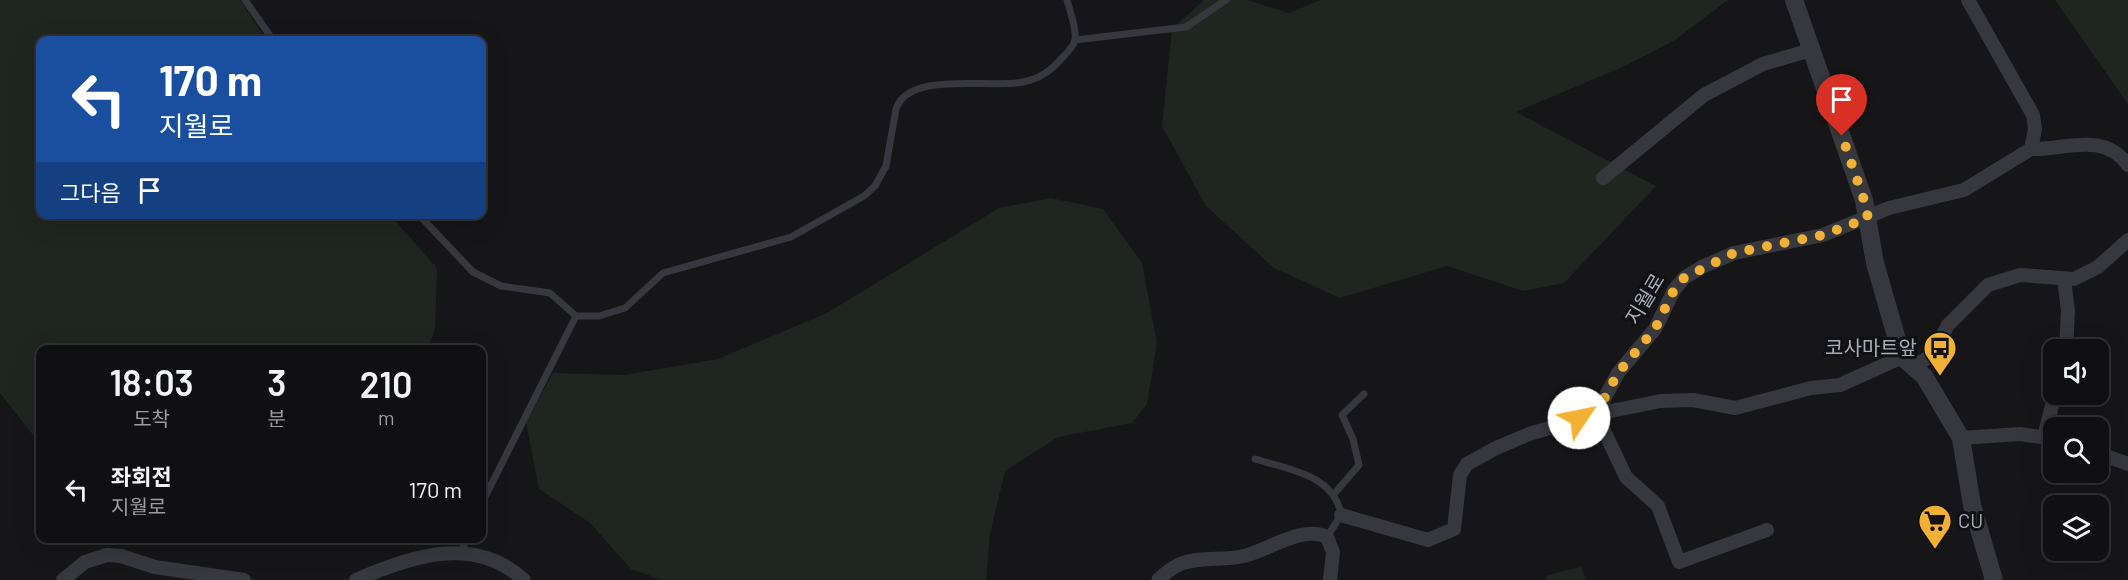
<!DOCTYPE html>
<html lang="ko">
<meta charset="utf-8">
<style>
:root{--surface:#101012;--page:#19191b;--text:#f1f3f6;--muted:#9c9d9f;--line:#303032}
body{margin:0;font-family:Barlow,"Noto Sans KR",sans-serif;background:var(--page);color:var(--text);height:100vh;display:flex;flex-direction:column;font-size:22px;white-space:nowrap}
*{box-sizing:border-box;margin:0}
p{font-size:20px;color:var(--muted)}
.icon{flex:none;width:33px;height:33px;fill:none;stroke:currentColor;stroke-width:2;stroke-linecap:round;stroke-linejoin:round}
.map{position:relative;flex:1;overflow:hidden}
.panel{position:absolute;left:36px;top:345px;width:450px;height:198px;display:flex;flex-direction:column;background:var(--surface);border-radius:12px;box-shadow:0 6px 24px #0002,0 0 0 2px var(--line)}
.panel>*{flex:none}
.top-card{position:absolute;left:36px;top:36px;width:450px;height:183px;border-radius:12px;box-shadow:0 6px 24px #0002,0 0 0 2px var(--line);background:#1a4fa0;color:#fff;overflow:hidden}
.tools{position:absolute;left:2043px;top:339px;display:grid;gap:12px}
.tools a{display:grid;place-items:center;width:66px;height:66px;border-radius:12px;background:var(--surface);box-shadow:0 6px 24px #0002,0 0 0 2px var(--line);font-size:30px}
.pin{position:absolute;display:grid;place-items:center;width:51px;height:51px;color:#fff;margin:-62px -26px;border-radius:50% 50% 50% 0;rotate:-45deg;box-shadow:0 0 6px #0007}
.pin .icon{rotate:45deg}
.me{position:absolute;width:66px;margin:-33px;rotate:56deg;stroke-linejoin:round;filter:drop-shadow(0 0 4px #0008)}
.turn{display:flex;align-items:center;gap:21px;height:126px;padding:0 24px;font-size:27px}
.turn .icon{width:78px;height:78px;stroke-width:2.5}
.turn b{display:block;font-size:42px;line-height:51px}
.then{display:flex;align-items:center;height:57px;padding:0 24px;background:#0003;gap:12px;font-size:22px}
.eta{display:flex;justify-content:space-evenly;align-items:center;height:102px;text-align:center}
.eta b{font-size:36px;font-weight:600;line-height:42px}
ul{padding:0;list-style:none}
li{display:flex;align-items:center;gap:18px;height:84px;padding:0 24px}
li div{flex:1}
li b{display:block;font-size:22px}
li em{font-style:normal}
.map>svg:first-child{display:block}
.green{fill:#1e261f}
.lines{fill:none;stroke-linecap:round;stroke-linejoin:round}
.service{stroke:#37383d;stroke-width:7}
.minor{stroke:#37383d;stroke-width:14}
.tertiary{stroke:#37383d;stroke-width:18}
.route{stroke:#f2b134;stroke-width:10;stroke-dasharray:0 18}
.labels{text-anchor:middle;stroke-width:6;stroke-linejoin:round;paint-order:stroke}
.street-label{font-size:20px;fill:#a8adb8;stroke:#111113}
.poi-label{font-size:20px;fill:#a8adb8;stroke:#111113;text-anchor:end}
</style>
<div class="map">
<svg width="2128" height="580" viewBox="0 0 2128 580">
<rect width="100%" height="100%" fill="#161618"/>
<g class="green">
<path d="M0 0H240L266 40H40V214L390 215 437 268 435 328 428 349 40 350V444L0 393Z"/>
<path d="M1204 0H1247L1289 13 1321 0H1728L1675 40 1627 65 1516 112 1656 186 1564 283 1523 291 1447 266 1340 298 1274 268 1206 206 1162 126 1172 29Z"/>
<path d="M2055 0H2128V104Z"/>
<path d="M1051 198 1103 209 1142 263 1157 343 1147 404 1132 423 1058 437 1005 471 990 534 986 580H662L631 569 590 523 539 489 526 422 553 373 624 375 718 359 827 313 999 208Z"/>
<path d="M1581 567 1586 580H1544L1548 575Z"/>
</g>
<g class="lines">
<g class="service">
<path d="M245 0 273 40"/>
<path d="M1075 40 1186 27 1226 0"/>
<path d="M418 214 473 272 501 286 550 293 576 316H599L625 308 663 273 791 237 864 196 875 186 886 166 896 109C909 70 991 89 1023 82 1039 79 1051 71 1061 59 1066 54 1073 48 1075 40 1077 29 1070 12 1067 0"/>
<path d="M1255 459C1288 469 1335 475 1341 515L1327 537"/>
<path d="M1334 494 1359 465 1353 439 1342 415 1364 394"/>
<path d="M482 503 576 316"/>
<path d="M461 552 467 538"/>
</g>
<g class="minor">
<path d="M2031 149C2066 150 2103 131 2128 165"/>
<path d="M1603 178 1704 95 1763 64 1811 50"/>
<path d="M2064 279 2068 311 2066 350"/>
<path d="M1913 367 1932 355 1948 325 1988 285 2020 275 2074 279 2098 267 2128 240"/>
<path d="M2044 437 2055 394"/>
<path d="M1961 438 2020 434 2054 439"/>
<path d="M2098 453 2128 464"/>
<path d="M1341 515 1428 540 1454 529 1460 475 1467 464 1496 448 1529 434 1596 414 1661 401 1693 400 1735 408 1811 388 1840 385 1902 357"/>
<path d="M1767 530 1679 562 1658 506 1626 477 1596 414 1618 373 1655 329 1674 290 1684 278 1702 267 1734 253 1823 235 1889 208 1964 190 2031 149 2035 129 2033 115 1968 0"/>
<path d="M63 580 85 562 107 555 121 556 155 567 244 580"/>
<path d="M356 580C411 556 474 534 524 580"/>
<path d="M1158 580C1164 574 1172 568 1180 564 1201 556 1223 561 1244 556 1269 550 1302 525 1327 537L1333 552 1330 580"/>
</g>
<path class="tertiary" d="M1794 0 1864 200 1875 263 1902 357 1924 376 1961 438 1972 505 1994 580"/>
</g>
<g class="lines">
<path class="route" d="M1579 418 1596 414 1618 373 1655 329 1674 290 1684 278 1734 253 1823 235 1868 218 1864 200 1842 136"/>
</g>
<defs>
<g id="bus-pin" transform="scale(1.725)"><path d="M0 17L-7.5 6A9.5 9.5 0 1 1 7.5 6Z" fill="#f2b134" stroke="#111113"/><path d="M-5-6H5V4H4V6H2V4H-2V6H-4V4H-5ZM-3.5-4V0h7V-4ZM-3.5 1.2v1.5H-2V1.2ZM2 1.2v1.5H3.5V1.2Z" fill="#111"/></g>
<g id="supermarket-pin" transform="scale(1.725)"><path d="M0 17L-7.5 6A9.5 9.5 0 1 1 7.5 6Z" fill="#f2b134" stroke="#111113"/><path d="M-6-5.5h2.5l.6 2H6L4.5 2H-2.5L-4.4-4H-6ZM-1.5 3.2a1.3 1.3 0 1 0 .1 0ZM3 3.2a1.3 1.3 0 1 0 .1 0Z" fill="#111"/></g>
</defs>
<g fill-rule="evenodd">
<use href="#bus-pin" x="1940" y="348"/>
<use href="#supermarket-pin" x="1935" y="521"/>
</g>
<g class="labels">
<g class="street-label">
<text transform="translate(1645 299) rotate(-59)" y="7">지월로</text>
</g>
<g class="poi-label">
<text x="1917" y="355">코사마트앞</text>
<text x="1958" y="528" text-anchor="start">CU</text>
</g>
</g>
</svg>
<div class="tools">
<a><svg class="icon" aria-label="sound" viewBox="0 0 24 24"><path d="M4 9h4l5-4v14l-5-4H4zM17 9q2 3 0 6"/></svg></a>
<a><svg class="icon" aria-label="search" viewBox="0 0 24 24"><circle cx="10" cy="10" r="6"/><path d="M15 15l6 6"/></svg></a>
<a><svg class="icon" aria-label="layers" viewBox="0 0 24 24"><path d="M12 4l9 5-9 5-9-5zM3 14l9 5 9-5"/></svg></a>
</div>
<div class="pin" style="left:1842px;top:136px;background:#d93025"><svg class="icon" aria-label="arrive" viewBox="0 0 24 24"><path d="M6 21V4h12l-3 4 3 4H6"/></svg></div>
<svg class="me" style="left:1579px;top:418px" viewBox="-20 -20 40 40"><circle r="19" fill="#fff"/><path d="M0-13L10 11 0 6-10 11z" fill="#f2b134"/></svg>
<div class="top-card">
<div class="turn"><svg class="icon" aria-label="left" viewBox="0 0 24 24"><path d="M17 20v-9H6M10 6l-5 5 5 5"/></svg><div><b>170 m</b>지월로</div></div>
<div class="then">그다음<svg class="icon" aria-label="arrive" viewBox="0 0 24 24"><path d="M6 21V4h12l-3 4 3 4H6"/></svg></div>
</div>
<section class="panel">
<div class="eta">
<div><b>18:03</b><p>도착</p></div>
<div><b>3</b><p>분</p></div>
<div><b>210</b><p>m</p></div>
</div>
<ul>
<li><svg class="icon" aria-label="left" viewBox="0 0 24 24"><path d="M17 20v-9H6M10 6l-5 5 5 5"/></svg><div><b>좌회전</b><p>지월로</p></div><em>170 m</em></li>
</ul>
</section>
</div>
